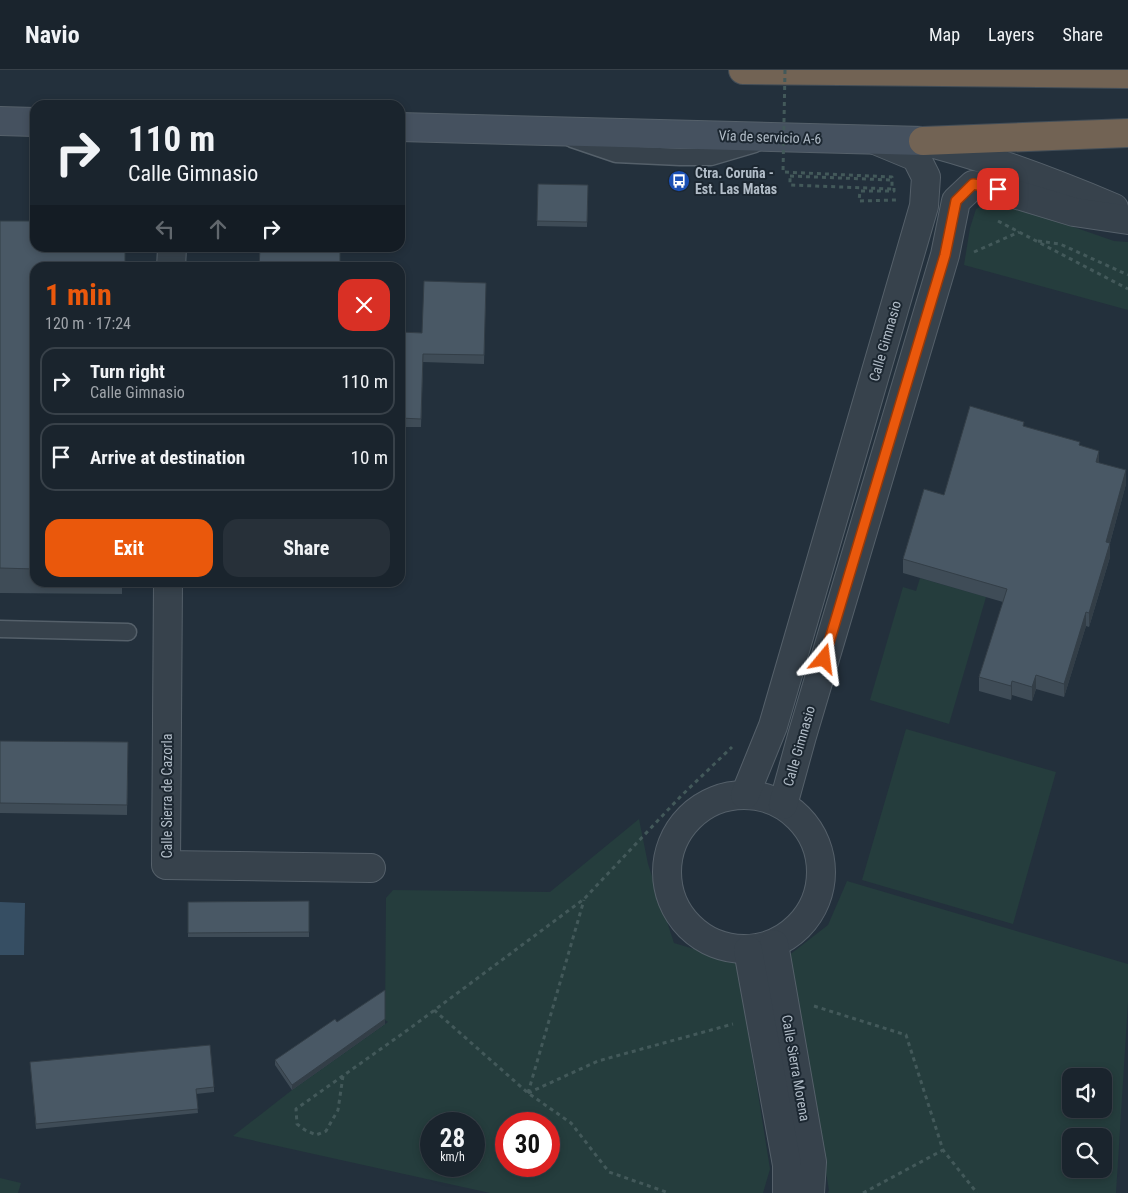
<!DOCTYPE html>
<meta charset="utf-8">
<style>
:root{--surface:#1a242d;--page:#273039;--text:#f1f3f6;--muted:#9fa4aa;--line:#384149;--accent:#ea580c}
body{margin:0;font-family:"Roboto Condensed",sans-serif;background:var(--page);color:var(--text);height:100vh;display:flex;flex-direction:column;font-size:19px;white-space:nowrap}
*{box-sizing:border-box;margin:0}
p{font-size:16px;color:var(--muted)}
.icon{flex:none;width:28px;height:28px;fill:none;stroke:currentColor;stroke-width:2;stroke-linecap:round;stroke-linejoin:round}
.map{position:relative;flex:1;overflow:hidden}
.details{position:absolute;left:30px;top:192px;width:375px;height:325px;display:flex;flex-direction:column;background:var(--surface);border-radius:15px;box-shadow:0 2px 8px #0003,0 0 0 1px var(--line)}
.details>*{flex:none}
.banner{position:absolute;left:30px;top:30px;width:375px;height:152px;border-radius:15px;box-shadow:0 2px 8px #0003,0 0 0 1px var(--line);background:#1a242d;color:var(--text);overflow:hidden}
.buttons{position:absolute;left:1062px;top:998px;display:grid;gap:10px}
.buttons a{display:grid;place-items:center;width:50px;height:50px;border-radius:10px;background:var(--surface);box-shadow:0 2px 8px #0003,0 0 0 1px var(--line);font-size:25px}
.speed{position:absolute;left:420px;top:1042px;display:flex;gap:10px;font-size:25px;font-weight:700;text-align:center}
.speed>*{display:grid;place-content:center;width:65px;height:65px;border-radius:50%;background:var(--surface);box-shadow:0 2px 8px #0003,0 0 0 1px var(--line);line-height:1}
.speed small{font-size:12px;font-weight:400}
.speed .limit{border:8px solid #d22;background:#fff;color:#111}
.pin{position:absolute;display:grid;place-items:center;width:42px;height:42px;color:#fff;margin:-21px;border-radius:10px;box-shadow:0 2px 8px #0006}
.me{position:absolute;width:55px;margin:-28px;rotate:16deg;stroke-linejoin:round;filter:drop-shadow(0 0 4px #0008)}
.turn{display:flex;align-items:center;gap:18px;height:105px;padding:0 15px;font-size:22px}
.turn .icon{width:65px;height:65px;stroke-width:2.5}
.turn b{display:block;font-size:35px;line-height:42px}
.lanes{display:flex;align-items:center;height:48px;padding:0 15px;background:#0003;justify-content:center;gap:25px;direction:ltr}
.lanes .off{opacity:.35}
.round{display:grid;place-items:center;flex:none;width:52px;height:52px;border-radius:15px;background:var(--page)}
.overview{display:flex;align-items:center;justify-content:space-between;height:85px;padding:0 15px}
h1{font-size:30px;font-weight:700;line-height:38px;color:var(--accent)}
.cta{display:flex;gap:10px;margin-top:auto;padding:10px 15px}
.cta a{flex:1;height:58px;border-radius:15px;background:var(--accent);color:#fff;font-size:20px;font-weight:700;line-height:58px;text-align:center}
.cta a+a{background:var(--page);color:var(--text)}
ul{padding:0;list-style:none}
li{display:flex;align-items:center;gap:15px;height:68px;margin:0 10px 8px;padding:0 5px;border:2px solid var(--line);border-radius:15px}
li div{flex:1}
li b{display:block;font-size:19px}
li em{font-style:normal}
header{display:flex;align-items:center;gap:30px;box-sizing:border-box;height:70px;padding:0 25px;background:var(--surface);border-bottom:1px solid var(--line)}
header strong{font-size:24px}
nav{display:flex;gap:28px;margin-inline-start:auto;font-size:18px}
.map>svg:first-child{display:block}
.green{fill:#253d3d;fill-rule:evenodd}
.water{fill:#364e63}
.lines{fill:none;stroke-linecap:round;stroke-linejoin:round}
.lane-casing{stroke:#55606a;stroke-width:19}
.street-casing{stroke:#55606a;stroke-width:30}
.secondary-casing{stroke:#55606a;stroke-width:30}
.highway-casing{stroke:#424d57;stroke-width:30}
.path{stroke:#43595a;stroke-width:3;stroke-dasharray:4 4;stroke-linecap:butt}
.lane{stroke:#37424c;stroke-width:16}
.street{stroke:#37424c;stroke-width:28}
.secondary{stroke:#45515f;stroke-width:28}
.highway{stroke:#726354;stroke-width:28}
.path-bridge{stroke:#43595a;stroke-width:3;stroke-dasharray:4 4;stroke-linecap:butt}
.wall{fill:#3f4c57}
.shaded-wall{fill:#333e47}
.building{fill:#495865;stroke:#333e47}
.route-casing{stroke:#983908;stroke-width:12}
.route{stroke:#ea580c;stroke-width:9}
.labels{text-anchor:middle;stroke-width:4;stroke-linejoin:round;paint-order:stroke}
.street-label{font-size:14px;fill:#b2bdc8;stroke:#1c2731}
.poi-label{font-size:14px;font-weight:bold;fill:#b2bdc8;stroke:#1c2731;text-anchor:start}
</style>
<header>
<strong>Navio</strong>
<nav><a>Map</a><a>Layers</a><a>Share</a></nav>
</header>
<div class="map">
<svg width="1128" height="1123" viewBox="0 0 1128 1123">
<rect width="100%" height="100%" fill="#23303c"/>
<g class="green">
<path d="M993 129 1114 171 1128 172V240L964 195 970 158 976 139Z"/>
<path d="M920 508 986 527 949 654 870 630 903 517 916 521Z"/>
<path d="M906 659 1056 702 1013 854 862 810Z"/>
<path d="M639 749 648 794 674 873 737 892 770 1099 763 1123H490L233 1066 292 1020 388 952 385 950 386 828 393 820 550 822ZM431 1054H474V1096H431ZM506 1054H549V1096H506Z"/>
<path d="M847 811 1128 894V932L1116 1123H828L829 1120 788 886 828 855ZM1071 1006H1104V1039H1071ZM1071 1066H1104V1099H1071Z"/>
<path d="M0 1108 21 1113 18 1123H0Z"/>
</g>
<path class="water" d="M0 832 25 833 24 885H0Z"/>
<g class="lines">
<g class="lane-casing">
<g id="lane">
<path d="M572 69 616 84 680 87H711L755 74"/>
<path d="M0 559 128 562"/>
</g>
</g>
<g class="street-casing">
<g id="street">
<path d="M931 73C994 90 1055 113 1114 138"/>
<path d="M171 198 172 178"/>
<path d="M168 512 166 795 371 798"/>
<circle cx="744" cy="802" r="77"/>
<path d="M745 725 773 656 924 136 926 107 916 87 875 70"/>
<path d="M783 735 802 666 945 185 956 131 973 115 998 119 1074 142 1128 150"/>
<path d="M774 874 812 1092 810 1123"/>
<path d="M748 880 787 1095V1123"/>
</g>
</g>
<g class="secondary-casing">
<g id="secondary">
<path d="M0 51 35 52"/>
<path d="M400 57 923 71"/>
</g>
</g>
<g class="highway-casing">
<g id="highway">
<path d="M743 0 1128 4"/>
<path d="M923 71 1128 63"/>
</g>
</g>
<g class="path">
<path d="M790 106 891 110"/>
<path d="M894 118V121H860L859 131 896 130"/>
<path d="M998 151 1128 219"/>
<path d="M1038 171 1060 174 1128 205"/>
<path d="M974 182 1019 162"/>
<path d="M814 936 906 965 943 1080 977 1123"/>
<path d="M434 940 528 1023 571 1053 609 1102 669 1123"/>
<path d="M343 1006 338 1040 326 1061 316 1065 305 1060 297 1054 296 1039 409 959 584 829 681 726 732 677"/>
<path d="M528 1023 598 991 733 954"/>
<path d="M528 1023 584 830"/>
<path d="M863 1123 943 1080"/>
</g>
<use href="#lane" class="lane"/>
<use href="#street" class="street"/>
<use href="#secondary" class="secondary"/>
<use href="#highway" class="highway"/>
<path class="path-bridge" d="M785 0 783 102 892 107V119L790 115V106"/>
</g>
<g class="wall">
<path d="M538 114 588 115 587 157 537 156Z"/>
<path d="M0 151 35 198V512H122V524L0 523Z"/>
<path d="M486 213 484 294 423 292 421 357H400V262L422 263Z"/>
<path d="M1024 356 1080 376 1099 393 1126 414 1110 473V487L1089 557 1086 556 1064 627 1036 619 1032 631 1012 625 1011 630 979 621V607L1003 532 903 503V489L944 425Z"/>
<path d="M0 671 128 672 127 745 0 743Z"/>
<path d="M309 831V867H188V832Z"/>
<path d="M385 920V954L292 1020 275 995V990L337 952Z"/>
<path d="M30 992 214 1017V1022L196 1024 198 1043 36 1059Z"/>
</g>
<g class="shaded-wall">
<path d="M1099 381V395L1096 392Z"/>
<path d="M1126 400V414L1108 480 1110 473V487L1089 557V543L1106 472Z"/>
<path d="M1086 542V556L1064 627V614Z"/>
<path d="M1036 605V619L1032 631V617Z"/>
<path d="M1012 611V625L1011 630V616Z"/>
<path d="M385 949V954L292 1020V1015Z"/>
</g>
<g class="building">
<path d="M538 114 588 115 587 152 537 151Z"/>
<path d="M0 151H35V178H125V198H35V499L0 498Z"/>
<path d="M260 178H340V198H259Z"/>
<path d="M424 211 486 213 484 285 423 284 421 349 400 348V262L422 263Z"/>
<path d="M970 336 1024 352 1023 356 1080 372 1079 375 1099 381 1096 392 1126 400 1106 472 1110 473 1089 543 1086 542 1064 614 1036 605 1032 617 1012 611 1011 616 979 607 1007 519 903 489 924 419 944 425Z"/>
<path d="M0 671 128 672 127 735 0 733Z"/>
<path d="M309 831V862L188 863V832Z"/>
<path d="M385 920V949L292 1015 275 990 335 949 337 952Z"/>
<path d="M210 975 214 1017 196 1019 198 1039 36 1054 30 992Z"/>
</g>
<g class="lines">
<g class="route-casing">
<path id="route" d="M824 589 945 185 956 131 973 114 998 119"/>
</g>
<use href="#route" class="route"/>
</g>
<defs>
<g id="bus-disc" transform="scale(1.125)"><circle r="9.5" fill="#1a4fb4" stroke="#1c2731"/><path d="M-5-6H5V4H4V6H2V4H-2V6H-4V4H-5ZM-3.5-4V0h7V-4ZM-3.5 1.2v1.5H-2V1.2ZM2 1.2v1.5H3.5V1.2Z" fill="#fff"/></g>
</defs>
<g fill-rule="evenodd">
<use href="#bus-disc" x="679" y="111"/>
</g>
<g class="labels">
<g class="street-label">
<text transform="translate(770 67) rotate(2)" y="5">Vía de servicio A-6</text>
<text transform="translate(885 271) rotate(-74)" y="5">Calle Gimnasio</text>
<text transform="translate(799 676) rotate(-74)" y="5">Calle Gimnasio</text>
<text transform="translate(167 726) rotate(-90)" y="5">Calle Sierra de Cazorla</text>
<text transform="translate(796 998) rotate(80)" y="5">Calle Sierra Morena</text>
</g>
<g class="poi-label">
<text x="695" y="108">Ctra. Coruña -<tspan x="695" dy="16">Est. Las Matas</tspan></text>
</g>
</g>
</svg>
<div class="buttons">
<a><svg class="icon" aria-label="sound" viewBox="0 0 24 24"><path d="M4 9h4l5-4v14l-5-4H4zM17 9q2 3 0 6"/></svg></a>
<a><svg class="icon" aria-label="search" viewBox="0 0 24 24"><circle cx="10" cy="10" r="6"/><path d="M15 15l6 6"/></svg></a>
</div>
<div class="speed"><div>28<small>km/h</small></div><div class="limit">30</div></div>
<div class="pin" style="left:998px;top:119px;background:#d93025"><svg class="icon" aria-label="arrive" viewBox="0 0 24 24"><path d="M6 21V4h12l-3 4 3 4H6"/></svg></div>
<svg class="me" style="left:824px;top:589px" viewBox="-20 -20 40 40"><path d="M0-17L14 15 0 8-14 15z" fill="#ea580c" stroke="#fff" stroke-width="4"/></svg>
<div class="banner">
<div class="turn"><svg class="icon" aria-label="right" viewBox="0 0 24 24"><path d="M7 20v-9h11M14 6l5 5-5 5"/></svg><div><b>110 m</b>Calle Gimnasio</div></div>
<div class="lanes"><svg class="icon off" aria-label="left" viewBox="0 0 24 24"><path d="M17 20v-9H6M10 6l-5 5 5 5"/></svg><svg class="icon off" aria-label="ahead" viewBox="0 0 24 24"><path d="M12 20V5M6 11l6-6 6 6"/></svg><svg class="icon" aria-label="right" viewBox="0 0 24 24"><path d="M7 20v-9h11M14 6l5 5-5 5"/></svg></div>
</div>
<section class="details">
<div class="overview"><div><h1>1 min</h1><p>120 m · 17:24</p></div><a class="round" style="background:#d93025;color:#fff"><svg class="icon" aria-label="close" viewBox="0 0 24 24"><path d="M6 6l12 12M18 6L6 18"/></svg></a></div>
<ul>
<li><svg class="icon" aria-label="right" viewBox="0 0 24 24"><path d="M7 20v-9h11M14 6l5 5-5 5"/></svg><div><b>Turn right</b><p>Calle Gimnasio</p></div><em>110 m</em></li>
<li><svg class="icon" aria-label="arrive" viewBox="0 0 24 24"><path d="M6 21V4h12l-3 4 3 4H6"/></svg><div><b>Arrive at destination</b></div><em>10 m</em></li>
</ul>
<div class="cta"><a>Exit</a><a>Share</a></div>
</section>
</div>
